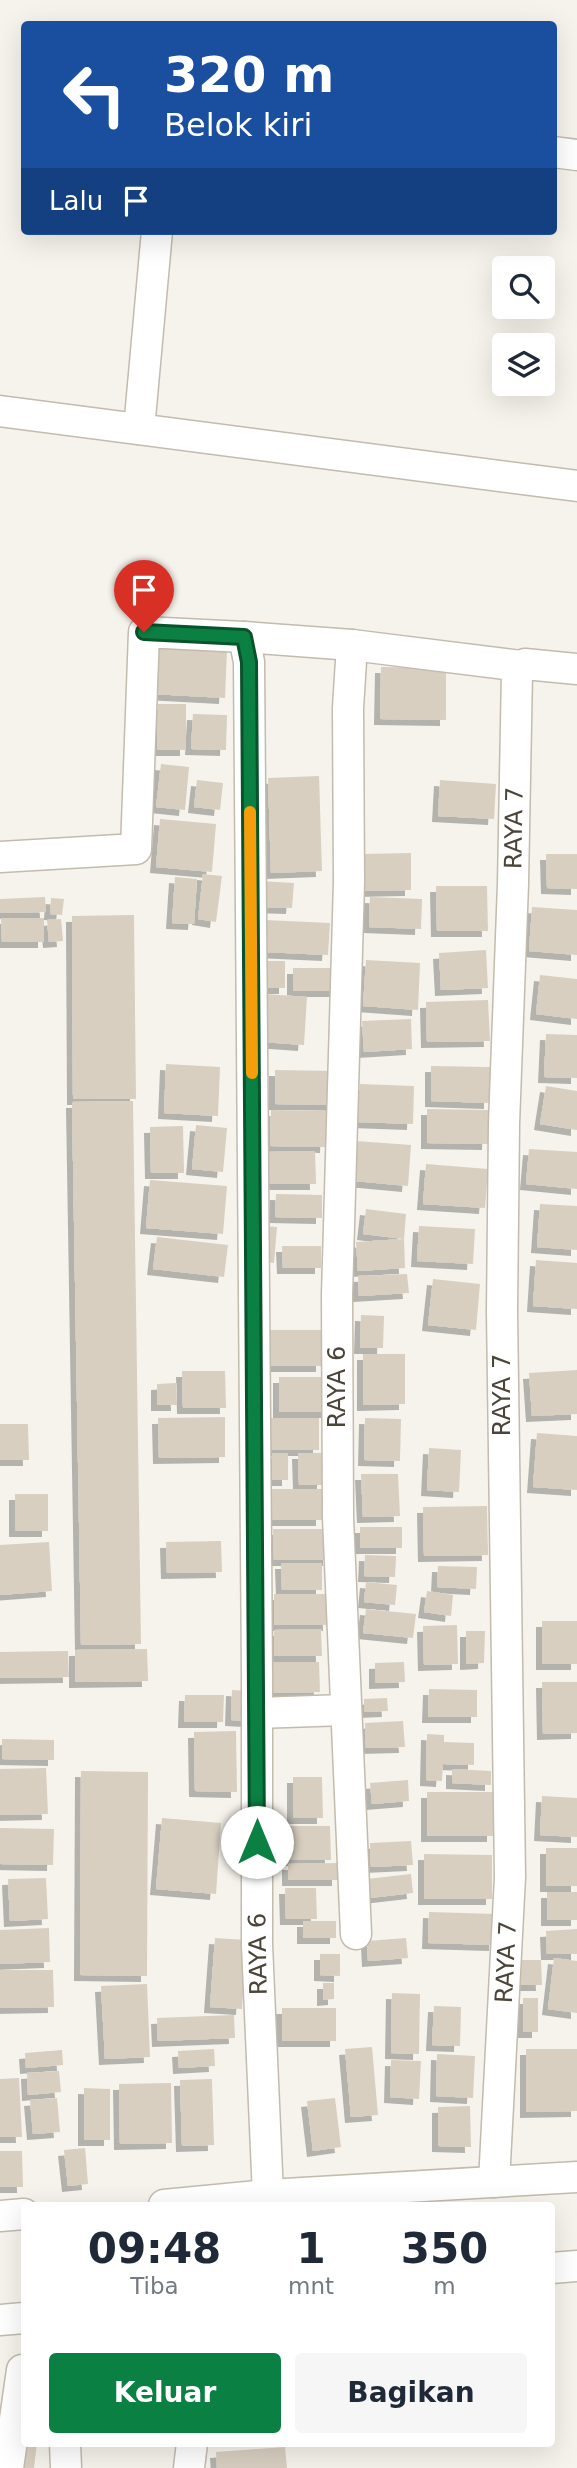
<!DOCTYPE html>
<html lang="id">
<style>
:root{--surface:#fff;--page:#f6f6f7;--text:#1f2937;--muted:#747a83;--accent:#0b8043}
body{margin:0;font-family:"DejaVu Sans",sans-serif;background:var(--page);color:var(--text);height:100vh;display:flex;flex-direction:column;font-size:26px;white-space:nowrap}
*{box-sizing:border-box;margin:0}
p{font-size:23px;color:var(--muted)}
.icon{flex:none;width:38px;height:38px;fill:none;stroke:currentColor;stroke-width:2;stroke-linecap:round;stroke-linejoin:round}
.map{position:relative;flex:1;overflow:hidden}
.sheet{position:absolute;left:21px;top:2202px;width:534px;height:245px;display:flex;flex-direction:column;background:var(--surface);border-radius:7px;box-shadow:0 7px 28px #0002}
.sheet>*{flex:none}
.guide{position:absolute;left:21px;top:21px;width:536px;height:214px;border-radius:7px;box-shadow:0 7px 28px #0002;background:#1a4fa0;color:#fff;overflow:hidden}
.buttons{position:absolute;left:492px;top:256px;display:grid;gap:14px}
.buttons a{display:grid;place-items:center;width:63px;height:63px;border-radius:7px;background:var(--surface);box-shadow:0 7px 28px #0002;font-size:35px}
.pin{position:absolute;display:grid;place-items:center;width:60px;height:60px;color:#fff;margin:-72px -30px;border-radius:50% 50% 50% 0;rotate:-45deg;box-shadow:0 0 7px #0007}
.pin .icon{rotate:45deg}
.me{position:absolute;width:77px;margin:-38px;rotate:0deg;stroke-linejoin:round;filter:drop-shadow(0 0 5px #0008)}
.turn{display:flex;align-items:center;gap:24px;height:147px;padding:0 28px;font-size:32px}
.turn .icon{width:91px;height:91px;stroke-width:2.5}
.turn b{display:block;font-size:49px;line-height:60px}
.then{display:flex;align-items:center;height:66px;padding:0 28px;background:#0003;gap:14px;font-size:26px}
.eta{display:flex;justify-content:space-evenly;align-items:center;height:119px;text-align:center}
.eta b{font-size:42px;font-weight:800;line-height:49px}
.cta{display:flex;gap:14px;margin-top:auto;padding:14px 28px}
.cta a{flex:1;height:80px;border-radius:7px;background:var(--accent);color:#fff;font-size:28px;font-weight:800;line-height:80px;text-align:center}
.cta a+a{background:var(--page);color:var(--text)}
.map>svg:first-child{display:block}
.building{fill:#d8cfc1;filter:url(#shadow)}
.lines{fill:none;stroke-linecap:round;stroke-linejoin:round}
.minor-casing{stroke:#c2bbae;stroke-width:33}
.minor{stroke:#fff;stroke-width:30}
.route-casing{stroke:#07532c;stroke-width:18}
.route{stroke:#0b8043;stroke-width:12}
.slow{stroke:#f59e0b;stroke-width:12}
.labels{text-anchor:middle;stroke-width:5;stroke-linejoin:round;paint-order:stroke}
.street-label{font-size:24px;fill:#4b4439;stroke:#fff}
</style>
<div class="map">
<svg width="577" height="2468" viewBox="0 0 577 2468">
<defs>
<filter id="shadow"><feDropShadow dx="-6" dy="6" stdDeviation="0" flood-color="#0004"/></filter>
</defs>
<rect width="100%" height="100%" fill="#f6f3ec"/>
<g class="building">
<path d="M154 647 227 650 225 698 152 694Z"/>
<path d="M381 667 446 668V720L380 719Z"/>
<path d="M158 704H186V750H157Z"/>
<path d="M193 714 227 715 226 750 191 749Z"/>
<path d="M161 764 189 767 185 810 156 807Z"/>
<path d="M319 776 322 871 271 873 268 778Z"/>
<path d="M197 780 223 783 220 810 194 807Z"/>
<path d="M440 780 496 784 494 819 438 816Z"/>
<path d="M160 819 216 824 212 872 156 867Z"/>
<path d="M411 853V890L362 891 361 854Z"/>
<path d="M546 854H577V889L547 888Z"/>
<path d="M203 874 222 876 216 922 198 919Z"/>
<path d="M175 877 197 879 194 924 172 923Z"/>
<path d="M260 881 294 883 292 908 259 907Z"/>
<path d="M436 886H487L488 931H437Z"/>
<path d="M45 897 46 912 0 913V899Z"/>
<path d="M370 897 422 899 421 929 369 927Z"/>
<path d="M51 898 64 899 62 915 50 914Z"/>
<path d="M532 907 577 910V955L529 951Z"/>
<path d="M134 915 136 1099H73L72 916Z"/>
<path d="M1 918H44V942H2Z"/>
<path d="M61 919 63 941 49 942 47 920Z"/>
<path d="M265 920 330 923 328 955 263 952Z"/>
<path d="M486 950 488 988 441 990 439 953Z"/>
<path d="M366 960 420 963 418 1010 363 1006Z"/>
<rect x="259" y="961" width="26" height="27"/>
<rect x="293" y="968" width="43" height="23"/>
<path d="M540 975 577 979V1019L536 1014Z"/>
<path d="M265 994 307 997 304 1045 262 1042Z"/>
<path d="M488 1000 490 1041 427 1042 426 1002Z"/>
<path d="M411 1019 412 1049 364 1052 362 1021Z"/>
<path d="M546 1034 577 1035V1078L544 1077Z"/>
<path d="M166 1064 220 1067 218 1116 164 1113Z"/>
<path d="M431 1066 490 1067V1103L431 1101Z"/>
<path d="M275 1070 336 1071 335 1105 275 1104Z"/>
<path d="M360 1084 414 1086 413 1124 358 1122Z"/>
<path d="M546 1086 577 1091V1130L540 1124Z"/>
<path d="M133 1101 141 1644 81 1645 72 1102Z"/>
<path d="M427 1109 489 1110 488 1144 427 1143Z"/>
<path d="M271 1110 327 1111 326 1147 270 1146Z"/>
<path d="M196 1125 227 1128 223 1172 192 1169Z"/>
<path d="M183 1126 184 1173H151L150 1127Z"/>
<path d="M356 1141 411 1145 408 1186 354 1181Z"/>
<path d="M529 1149 577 1152V1189L526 1184Z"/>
<path d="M315 1151 316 1184H269L268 1152Z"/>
<path d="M426 1164 488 1169 485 1208 423 1204Z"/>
<path d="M150 1180 227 1186 223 1234 146 1228Z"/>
<path d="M276 1194 322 1195V1218L275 1217Z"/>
<path d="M540 1204 577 1206V1250L537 1247Z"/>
<path d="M366 1209 406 1214 404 1239 363 1234Z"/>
<path d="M263 1226 277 1227 274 1263 260 1261Z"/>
<path d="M419 1226 475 1229 473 1264 417 1261Z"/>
<path d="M157 1237 228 1245 224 1277 153 1269Z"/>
<path d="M404 1239 405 1268 358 1271 356 1242Z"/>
<path d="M282 1246H321V1268H283Z"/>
<path d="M536 1260 577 1263V1309L533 1306Z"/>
<path d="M407 1274 409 1293 359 1296 358 1276Z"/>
<path d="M433 1279 480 1284 476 1330 428 1325Z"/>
<path d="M361 1315 384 1316 383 1348H360Z"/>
<rect x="267" y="1330" width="55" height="36"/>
<path d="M363 1354H405V1404L363 1405Z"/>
<path d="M577 1370V1414L532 1416 529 1373Z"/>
<path d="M182 1371H225L226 1408H183Z"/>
<rect x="279" y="1377" width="52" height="35"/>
<path d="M176 1383 177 1405H157V1384Z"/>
<path d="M225 1417V1457L159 1458 158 1418Z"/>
<path d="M263 1418H319V1450H264Z"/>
<path d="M365 1418 401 1419 400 1461 364 1460Z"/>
<path d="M0 1424H28L29 1460H0Z"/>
<path d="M537 1433 577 1436V1490L533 1487Z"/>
<path d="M429 1448 461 1450 459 1492 427 1490Z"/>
<rect x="272" y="1453" width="16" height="27"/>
<path d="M298 1453H323V1485H299Z"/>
<path d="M361 1474H398L400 1516 363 1517Z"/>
<rect x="265" y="1489" width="57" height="31"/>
<rect x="15" y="1494" width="33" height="37"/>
<path d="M487 1506 488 1555 424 1556 423 1507Z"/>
<rect x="360" y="1527" width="42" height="21"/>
<path d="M273 1529H329V1560H274Z"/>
<path d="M221 1541 222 1572 167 1573 166 1542Z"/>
<path d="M49 1542 52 1591 0 1595V1545Z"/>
<path d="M365 1555 396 1556 395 1577 364 1576Z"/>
<path d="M281 1563H322V1590H282Z"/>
<path d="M438 1566 477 1567 476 1589 437 1587Z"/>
<path d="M366 1582 397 1585 395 1605 364 1602Z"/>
<path d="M427 1591 453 1595 451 1616 424 1612Z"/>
<path d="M274 1594H328L329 1625H274Z"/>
<path d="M366 1609 416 1614 413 1638 363 1633Z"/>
<rect x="542" y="1621" width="35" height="43"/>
<path d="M457 1625 458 1664 424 1665 423 1626Z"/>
<path d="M321 1629 322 1656H274V1630Z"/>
<path d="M466 1631H485L484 1663 466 1664Z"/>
<path d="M147 1649 148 1681 75 1682V1650Z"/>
<path d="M68 1651 69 1677 0 1678V1652Z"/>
<path d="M271 1662H319L320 1692 272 1693Z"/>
<path d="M404 1662 405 1682 375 1683V1663Z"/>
<path d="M542 1682H577V1733L543 1734Z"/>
<path d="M429 1689 477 1690V1717H428Z"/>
<path d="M232 1690 251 1691 250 1721 231 1720Z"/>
<path d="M185 1695H224L223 1722H184Z"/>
<path d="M387 1698 388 1711 364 1712V1699Z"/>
<path d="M403 1721 405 1747 366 1748 365 1723Z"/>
<path d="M236 1731 237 1792 195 1791 194 1732Z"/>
<path d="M427 1734 444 1735V1742L474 1743V1765L443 1764 442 1781 426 1780Z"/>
<path d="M2 1739 54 1740V1760L2 1759Z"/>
<path d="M46 1768 48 1814 0 1815V1769Z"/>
<path d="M452 1769 491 1771V1785L452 1783Z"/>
<path d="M81 1771 148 1772 147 1976 80 1975Z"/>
<path d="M293 1777H322L323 1818H293Z"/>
<path d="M408 1780 409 1801 372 1804 370 1783Z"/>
<rect x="427" y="1792" width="66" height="44"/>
<path d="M542 1796 577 1798V1837L540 1835Z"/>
<path d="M162 1818 221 1823 216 1894 156 1889Z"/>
<path d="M275 1826H330L331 1860H275Z"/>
<path d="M0 1828 54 1829 53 1865 0 1864Z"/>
<path d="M411 1841 413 1865 371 1867 370 1843Z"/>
<rect x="546" y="1848" width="31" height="38"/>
<path d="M424 1854 492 1855V1899H424Z"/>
<path d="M338 1863V1880H288V1864Z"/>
<path d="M411 1874 413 1893 370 1898 367 1879Z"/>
<path d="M46 1878 48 1919 10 1921 8 1879Z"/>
<path d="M285 1888H316L317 1919H286Z"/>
<rect x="547" y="1892" width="30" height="28"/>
<path d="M429 1912 496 1914 495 1945 428 1943Z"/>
<rect x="303" y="1921" width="33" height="17"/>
<path d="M49 1928 50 1962 0 1964V1930Z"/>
<path d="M577 1929V1954H547L546 1931Z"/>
<path d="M215 1938 246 1940 242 2009 210 2007Z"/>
<path d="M406 1938 408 1958 368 1961 367 1941Z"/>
<path d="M320 1954H340V1976L320 1975Z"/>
<path d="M554 1958 577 1961V2013L548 2009Z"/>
<path d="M520 1960H541L542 1985H521Z"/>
<path d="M0 1970H53L54 2007 0 2008Z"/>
<path d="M323 1983H334V1999L323 2000Z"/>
<path d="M147 1984 150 2057 105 2059 101 1986Z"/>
<path d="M392 1993 420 1994 419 2054 391 2053Z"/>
<rect x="523" y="1998" width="15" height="34"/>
<path d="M434 2006 461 2007 460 2046 432 2045Z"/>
<rect x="282" y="2008" width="54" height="33"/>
<path d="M234 2015 235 2038 158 2041 157 2018Z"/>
<path d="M372 2047 378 2115 351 2117 345 2049Z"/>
<path d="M214 2049 215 2066 179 2068 178 2051Z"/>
<path d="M526 2049H577V2111L526 2112Z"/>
<path d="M62 2050 63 2065 26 2068 25 2053Z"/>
<path d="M437 2054 475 2056 473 2098 436 2096Z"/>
<path d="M391 2060 421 2061 419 2099 390 2097Z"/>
<path d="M59 2071 61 2092 28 2095 27 2073Z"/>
<path d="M19 2078 22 2137H0V2079Z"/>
<path d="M212 2079 214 2145 182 2146 180 2080Z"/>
<path d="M171 2083 172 2143 120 2144 119 2084Z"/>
<path d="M84 2088 110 2089V2140H84Z"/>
<path d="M57 2098 60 2132 33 2134 30 2100Z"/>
<path d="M335 2098 341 2147 313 2151 307 2101Z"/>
<path d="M470 2106 471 2147 438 2146V2107Z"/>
<path d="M85 2148 88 2184 68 2186 64 2150Z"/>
<path d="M0 2151H22L23 2187H0Z"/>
<path d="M24 2443H37L34 2468H12Z"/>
<path d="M285 2447 287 2468H217L216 2452Z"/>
</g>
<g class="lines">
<g class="minor-casing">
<g id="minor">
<path d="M553 152 577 155"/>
<path d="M0 411 577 486"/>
<path d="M139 429 157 231"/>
<path d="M0 857 136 849 144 632 244 637"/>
<path d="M257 1713 345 1710"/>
<path d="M356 1934 338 1517 337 1295 349 882 348 708 352 645 521 666"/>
<path d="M494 2182 510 1877 502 1311 504 1124 513 884 517 671 525 664 577 669"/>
<path d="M268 2195 257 1945V1675L249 662 244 637 352 645"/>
<path d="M164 2205 268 2195 577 2177"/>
<path d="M0 2216 24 2214"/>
<path d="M551 2268 577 2266"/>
<path d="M0 2320 24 2318"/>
<path d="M65 2443 66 2468"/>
<path d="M8 2468 22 2370H24"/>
<path d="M189 2468 192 2443"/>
</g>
</g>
<use href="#minor" class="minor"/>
</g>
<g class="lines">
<g class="route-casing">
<path id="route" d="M144 632 244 637 249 662 257 1842"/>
</g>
<use href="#route" class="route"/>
<path class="slow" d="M250 812 252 1073"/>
</g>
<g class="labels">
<g class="street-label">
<text transform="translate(514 828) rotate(-89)" y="8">RAYA 7</text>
<text transform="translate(337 1387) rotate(-90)" y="8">RAYA 6</text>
<text transform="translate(502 1395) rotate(-90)" y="8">RAYA 7</text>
<text transform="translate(258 1954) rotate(-91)" y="8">RAYA 6</text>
<text transform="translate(506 1962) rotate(-87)" y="8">RAYA 7</text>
</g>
</g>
</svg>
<div class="buttons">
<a><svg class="icon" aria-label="search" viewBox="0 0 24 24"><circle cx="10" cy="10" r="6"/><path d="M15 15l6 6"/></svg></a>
<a><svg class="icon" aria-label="layers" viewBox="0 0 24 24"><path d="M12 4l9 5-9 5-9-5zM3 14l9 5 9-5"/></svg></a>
</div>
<div class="pin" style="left:144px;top:632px;background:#d93025"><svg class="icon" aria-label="arrive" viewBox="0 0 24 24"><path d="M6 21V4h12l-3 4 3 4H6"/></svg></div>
<svg class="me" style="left:257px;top:1842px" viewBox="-20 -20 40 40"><circle r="19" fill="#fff"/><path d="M0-13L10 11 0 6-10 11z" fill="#0b8043"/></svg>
<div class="guide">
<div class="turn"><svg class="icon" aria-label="left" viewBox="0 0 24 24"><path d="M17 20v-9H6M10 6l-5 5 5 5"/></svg><div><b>320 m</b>Belok kiri</div></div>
<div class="then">Lalu<svg class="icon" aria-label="arrive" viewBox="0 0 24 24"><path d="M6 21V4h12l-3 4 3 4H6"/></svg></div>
</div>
<section class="sheet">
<div class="eta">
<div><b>09:48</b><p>Tiba</p></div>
<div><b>1</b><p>mnt</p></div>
<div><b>350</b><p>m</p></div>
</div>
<div class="cta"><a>Keluar</a><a>Bagikan</a></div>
</section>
</div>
